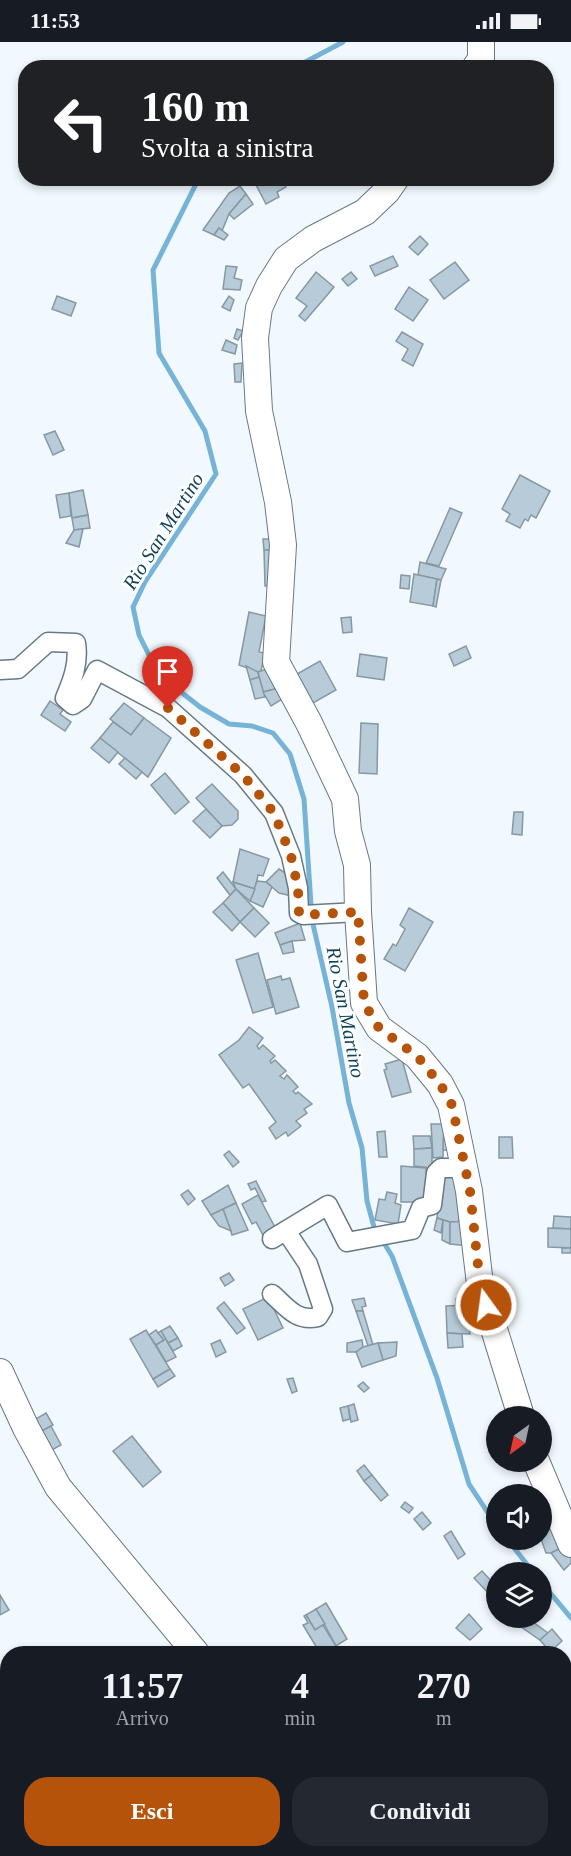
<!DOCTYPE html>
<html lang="it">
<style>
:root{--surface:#171b24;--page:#242831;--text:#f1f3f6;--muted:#9ea1a6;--accent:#b45309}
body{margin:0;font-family:"Times New Roman",serif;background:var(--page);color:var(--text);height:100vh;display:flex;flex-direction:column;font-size:22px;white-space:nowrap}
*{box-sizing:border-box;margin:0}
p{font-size:20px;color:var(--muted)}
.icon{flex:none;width:33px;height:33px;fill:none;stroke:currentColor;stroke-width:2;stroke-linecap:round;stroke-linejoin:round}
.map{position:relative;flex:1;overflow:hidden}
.details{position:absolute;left:0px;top:1604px;width:572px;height:212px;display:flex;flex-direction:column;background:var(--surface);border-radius:24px 24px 0 0;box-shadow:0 3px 9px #0003}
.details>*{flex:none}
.top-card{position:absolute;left:18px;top:18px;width:536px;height:126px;border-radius:24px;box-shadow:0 3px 9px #0003;background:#202124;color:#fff;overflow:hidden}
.needle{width:39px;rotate:213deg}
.buttons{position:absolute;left:486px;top:1364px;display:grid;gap:12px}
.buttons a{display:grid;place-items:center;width:66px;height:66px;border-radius:50%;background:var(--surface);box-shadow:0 3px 9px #0003;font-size:30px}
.pin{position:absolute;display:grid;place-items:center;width:51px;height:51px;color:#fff;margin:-62px -26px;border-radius:50% 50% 50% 0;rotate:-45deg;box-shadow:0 0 6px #0007}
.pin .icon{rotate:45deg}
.me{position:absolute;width:66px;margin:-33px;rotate:346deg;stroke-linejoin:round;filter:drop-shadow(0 0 4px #0008)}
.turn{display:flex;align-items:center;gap:21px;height:126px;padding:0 24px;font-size:27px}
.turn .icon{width:78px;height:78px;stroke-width:2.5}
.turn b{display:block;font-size:42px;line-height:51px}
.eta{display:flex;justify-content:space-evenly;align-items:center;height:102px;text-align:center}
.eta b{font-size:36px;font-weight:800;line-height:42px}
.button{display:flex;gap:12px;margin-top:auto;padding:12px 24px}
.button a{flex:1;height:69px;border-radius:24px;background:var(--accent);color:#fff;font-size:24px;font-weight:800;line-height:69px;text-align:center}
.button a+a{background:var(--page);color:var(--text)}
.status{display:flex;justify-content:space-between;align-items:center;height:42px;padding:0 30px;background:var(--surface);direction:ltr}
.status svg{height:16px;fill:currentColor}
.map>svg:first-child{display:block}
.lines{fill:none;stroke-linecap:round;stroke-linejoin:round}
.stream{stroke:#77b3d7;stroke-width:5}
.building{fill:#b7cbd8;stroke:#8598a4;stroke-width:1.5}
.street-casing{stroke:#677984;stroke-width:21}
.secondary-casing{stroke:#677984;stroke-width:28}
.street{stroke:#fff;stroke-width:18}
.secondary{stroke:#fff;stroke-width:26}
.route{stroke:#b45309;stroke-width:10;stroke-dasharray:0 18}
.labels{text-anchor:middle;stroke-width:6;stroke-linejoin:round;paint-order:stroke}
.water-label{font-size:20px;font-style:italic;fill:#11425b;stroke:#fff}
</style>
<div class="status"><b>11:53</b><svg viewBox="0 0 49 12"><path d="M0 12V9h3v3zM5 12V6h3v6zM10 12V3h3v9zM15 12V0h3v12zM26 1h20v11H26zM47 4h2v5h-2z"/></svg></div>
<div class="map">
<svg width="571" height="1814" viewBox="0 0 571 1814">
<rect width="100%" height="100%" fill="#f1f9fe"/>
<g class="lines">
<g class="stream">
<path d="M294 26 343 0"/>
<path d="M199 136 153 228 159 311 205 389 216 432 145 540 133 565 139 593 152 619 181 650 200 665 229 682 252 684 273 691 290 712 304 757 312 878 332 965 349 1061 362 1106 367 1159 374 1185 392 1214 437 1336 469 1442 496 1483"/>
<path d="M507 1497 533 1530"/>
<path d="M542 1541 571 1576"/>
</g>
</g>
<g class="building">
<path d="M264 136H282L286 145 277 150 279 155 266 162 255 141Z"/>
<path d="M240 144 246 152 229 172 222 189 219 186 214 193 203 188 229 151Z"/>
<path d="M246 152 253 162 234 177 229 172Z"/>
<path d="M219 186 228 193 224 198 214 193Z"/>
<path d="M420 194 428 202 418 213 409 205Z"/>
<path d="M393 214 398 224 375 234 370 224Z"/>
<path d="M455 220 469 238 444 257 430 238Z"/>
<path d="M226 224 237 225 234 236 242 238 240 248 223 247Z"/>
<path d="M316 230 334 245 305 279 299 274 307 264 296 256Z"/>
<path d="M351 230 357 237 348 244 342 237Z"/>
<path d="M409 245 428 258 413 279 395 267Z"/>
<path d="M57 254 76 261 71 274 52 267Z"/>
<path d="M229 254 234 258 230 269 222 265Z"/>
<path d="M237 287 243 289 238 298 234 296Z"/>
<path d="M402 290 423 302 413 324 402 318 408 307 396 299Z"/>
<path d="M226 298 237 303 235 312 222 308Z"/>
<path d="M242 321 241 340H235L234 322Z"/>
<path d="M55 389 64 408 53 413 44 393Z"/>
<path d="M520 433 550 449 536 476 531 473 528 479 525 477 520 486 506 479 510 472 502 467Z"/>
<path d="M83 448 88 473 72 476 69 451Z"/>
<path d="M69 451 71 474 60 476 56 453Z"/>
<path d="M450 466 462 471 439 524 426 521Z"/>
<path d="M88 473 90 486 74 488 72 476Z"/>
<path d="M83 487 79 505 66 501 74 488Z"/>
<path d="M263 497H275V508H264Z"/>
<path d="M264 508H275L276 543 265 544Z"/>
<path d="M420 520 446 527 441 538 418 533Z"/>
<path d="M414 532 437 537 433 564 410 560Z"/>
<path d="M401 533 410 534 409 547 400 546Z"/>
<path d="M437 537 441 538 436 565 433 564Z"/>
<path d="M249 570 266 574 259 610 265 611 261 629 258 630 239 623Z"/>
<path d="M351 575 352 590 343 591 341 576Z"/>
<path d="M466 604 471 616 454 624 449 612Z"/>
<path d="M360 612 387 616 384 638 357 634Z"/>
<path d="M320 619 336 648 313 661 297 632Z"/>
<path d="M246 624 258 630 259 635 250 638Z"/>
<path d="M276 624 282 645 263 650 258 630Z"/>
<path d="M259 635 265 655 255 657 250 638Z"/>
<path d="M279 646 284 656 271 664 263 650Z"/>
<path d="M50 659 63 668 60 672 71 680 65 689 41 673Z"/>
<path d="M124 661 144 676 131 693 110 677Z"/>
<path d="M144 676 171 696 148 735 100 696 113 680 131 693Z"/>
<path d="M361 681 378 682 377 732 359 731Z"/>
<path d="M100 696 118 710 109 721 91 706Z"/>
<path d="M125 716 142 730 136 737 119 722Z"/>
<path d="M165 731 189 760 175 772 151 743Z"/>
<path d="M212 742 238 769V777L232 783 222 784 196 756Z"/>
<path d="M206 767 222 784 210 796 193 779Z"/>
<path d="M514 770H523L522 793 512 792Z"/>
<path d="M240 807 269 817 263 834 258 833 255 847 233 840Z"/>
<path d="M279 827 295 837 292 854 279 851 266 840Z"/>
<path d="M223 830 236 847 230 853 217 836Z"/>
<path d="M257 839 266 840 272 845 263 865 250 859Z"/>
<path d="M233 840 255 847 250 859 236 847Z"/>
<path d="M236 847 254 866 240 880 223 861Z"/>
<path d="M223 861 240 880 232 889 213 870Z"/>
<path d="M254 866 269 881 255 895 240 880Z"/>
<path d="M409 866 433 880 405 929 384 917 393 902 396 904 405 887 400 883Z"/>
<path d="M300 881 305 898 292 899 280 903 275 891Z"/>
<path d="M292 899 294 910 283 912 280 903Z"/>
<path d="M258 911 273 965 253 971 236 918Z"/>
<path d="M281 934 282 938 290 936 299 965 276 972 267 938Z"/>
<path d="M249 985 263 996 257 1004 259 1007 263 1003 275 1014 270 1019 271 1021 275 1018 286 1029 280 1034 284 1037 287 1033 298 1045 293 1049 296 1052 298 1050 312 1062 304 1067 307 1071 296 1079 301 1084 288 1094 286 1090 276 1097 269 1086 276 1080 249 1042 243 1046 219 1013 239 998Z"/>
<path d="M402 1017 411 1050 392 1055 384 1028 387 1027 385 1022Z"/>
<path d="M431 1082H444L443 1115 433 1116Z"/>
<path d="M444 1082 454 1108H443Z"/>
<path d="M385 1089 387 1115H379L377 1090Z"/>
<path d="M413 1094H430L432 1106 414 1107Z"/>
<path d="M499 1095H512L513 1116H499Z"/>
<path d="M432 1106V1126L414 1124V1107Z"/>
<path d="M229 1109 239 1120 233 1125 224 1113Z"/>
<path d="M401 1124 426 1126 427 1160H401Z"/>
<path d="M441 1133H458L459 1180H450L437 1176Z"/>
<path d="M256 1139 266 1159 262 1160 255 1146 251 1148 248 1142Z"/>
<path d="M228 1143 236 1161 211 1173 202 1159Z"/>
<path d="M188 1148 195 1157 188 1163 181 1153Z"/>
<path d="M387 1150 397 1152 395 1161 401 1163 398 1182 375 1178 379 1157 385 1158Z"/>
<path d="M258 1153 278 1191 265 1197 256 1180 252 1182 242 1162Z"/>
<path d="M236 1161 248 1188 232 1193 223 1167Z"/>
<path d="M223 1167 231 1189 219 1184 211 1173Z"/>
<path d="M554 1174 571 1175V1187L553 1186Z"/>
<path d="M437 1176 443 1178 441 1191 434 1188Z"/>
<path d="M443 1178 450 1180V1202L442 1198Z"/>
<path d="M468 1179 470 1204 450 1202V1180Z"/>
<path d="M548 1186 571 1187V1206L548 1205Z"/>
<rect x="562" y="1206" width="9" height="5"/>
<path d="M229 1231 234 1238 225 1244 220 1236Z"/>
<path d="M268 1255 283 1286 258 1298 243 1267Z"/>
<path d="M364 1256 366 1264 362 1265 363 1269H356L352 1258Z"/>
<path d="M464 1256V1264H456V1257Z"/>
<path d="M224 1260 245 1286 237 1292 217 1266Z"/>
<path d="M468 1263 470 1292 447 1291 446 1264Z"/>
<path d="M356 1269H363L373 1303 368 1304Z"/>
<path d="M170 1284 178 1296 168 1301 161 1289Z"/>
<path d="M146 1288 170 1327 153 1337 130 1297Z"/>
<path d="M156 1288 164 1298 156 1303 149 1293Z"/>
<path d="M161 1289 176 1315 166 1320 156 1303 164 1298 158 1291Z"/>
<path d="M447 1291 462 1292 463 1305 448 1306Z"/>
<path d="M178 1296 182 1304 173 1309 168 1301Z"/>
<path d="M220 1298 226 1310 216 1315 211 1302Z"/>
<path d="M362 1298 363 1305 356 1310H347V1301Z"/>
<path d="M397 1300 396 1314 383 1318 378 1301Z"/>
<path d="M378 1301 383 1318 362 1325 356 1310 363 1305Z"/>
<path d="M170 1327 175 1334 158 1345 153 1337Z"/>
<path d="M293 1336 297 1349 292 1351 287 1337Z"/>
<path d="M363 1340 369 1346 364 1350 358 1344Z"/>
<path d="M354 1362 358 1378 351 1380 348 1364Z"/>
<path d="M348 1364 350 1377 343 1379 340 1366Z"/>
<path d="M46 1371 53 1383 40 1390 34 1378Z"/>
<path d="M51 1384 61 1403 50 1409 40 1390Z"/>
<path d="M132 1394 161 1430 143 1445 113 1409Z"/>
<path d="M364 1423 372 1433 364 1439 357 1429Z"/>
<path d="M372 1433 388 1453 381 1459 364 1439Z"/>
<path d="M405 1460 413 1466 409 1471 401 1465Z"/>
<path d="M422 1470 431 1481 423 1488 414 1477Z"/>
<path d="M552 1481 565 1504 551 1511H546L541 1497 542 1486Z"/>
<path d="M451 1489 465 1512 458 1517 444 1494Z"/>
<path d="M565 1504 571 1514V1521L564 1528 551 1511Z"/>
<path d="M482 1529 496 1544V1551L492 1555 474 1536Z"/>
<path d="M0 1553 9 1568 0 1573Z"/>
<path d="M326 1561 347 1597 336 1604 316 1567Z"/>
<path d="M316 1567 325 1582 315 1588 306 1573Z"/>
<path d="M469 1572 482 1587 470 1598 456 1586Z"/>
<path d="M306 1573 315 1588 323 1583 336 1604 324 1611H320L303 1583 308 1581 304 1574Z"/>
<path d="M514 1575H526L548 1591 540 1598 511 1578Z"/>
<path d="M552 1587 562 1599 550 1610 540 1598Z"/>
<path d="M564 1622 571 1630V1657L566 1661 564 1658Z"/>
<path d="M564 1663 571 1673V1700L569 1701 566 1698 564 1700Z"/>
</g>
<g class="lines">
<g class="street-casing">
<g id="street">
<path d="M0 628 18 627 48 600 76 601C79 621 73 637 65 656L73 663 82 657 97 628 168 666 243 733 274 771 291 814 298 846 299 871 303 873 358 870"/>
<path d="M272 1197 328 1163 347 1200 412 1188 421 1166 432 1163 436 1131 441 1126H459L462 1115"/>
<path d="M272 1252C287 1265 296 1280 318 1275L323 1267 308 1222 286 1189"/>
<path d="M355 1808 358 1814"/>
<path d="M188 1814 201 1809 207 1814"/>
</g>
</g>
<g class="secondary-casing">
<g id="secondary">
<path d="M475 26 481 17V0"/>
<path d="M396 136 387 149 365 170 313 197 286 217 269 244 259 266 255 296 259 369 278 460 283 503 276 620 309 681 345 757 348 789 357 823 358 870 364 961 379 986 417 1014 440 1042 451 1063 469 1149 480 1242 521 1374"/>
<path d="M0 1330 26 1386 58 1445 196 1611"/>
<path d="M536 1419 571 1502"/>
<path d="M397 1808 401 1814"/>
</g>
</g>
<use href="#street" class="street"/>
<use href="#secondary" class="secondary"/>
</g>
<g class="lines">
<path class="route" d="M168 666 243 733 274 771 291 814 298 846 299 871 303 873 358 870 364 961 379 986 417 1014 440 1042 452 1063 470 1149 480 1242 486 1263"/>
</g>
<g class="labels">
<g class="water-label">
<text transform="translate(163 489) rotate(-58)" y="7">Rio San Martino</text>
<text transform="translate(346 970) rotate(79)" y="7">Rio San Martino</text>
</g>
</g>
</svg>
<div class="buttons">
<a><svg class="needle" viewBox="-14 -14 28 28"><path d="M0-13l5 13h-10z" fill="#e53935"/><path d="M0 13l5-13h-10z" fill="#9ea1a6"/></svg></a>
<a><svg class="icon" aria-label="sound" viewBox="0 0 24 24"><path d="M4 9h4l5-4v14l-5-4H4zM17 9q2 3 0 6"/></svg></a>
<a><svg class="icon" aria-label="layers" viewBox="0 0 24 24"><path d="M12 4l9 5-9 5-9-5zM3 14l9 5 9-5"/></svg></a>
</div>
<div class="pin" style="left:168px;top:666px;background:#d93025"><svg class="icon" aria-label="arrive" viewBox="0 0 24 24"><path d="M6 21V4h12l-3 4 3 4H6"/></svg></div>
<svg class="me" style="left:486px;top:1263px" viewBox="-20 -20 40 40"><circle r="17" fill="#b45309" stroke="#fff" stroke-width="3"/><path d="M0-11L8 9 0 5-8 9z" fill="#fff"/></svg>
<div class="top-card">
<div class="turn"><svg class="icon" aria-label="left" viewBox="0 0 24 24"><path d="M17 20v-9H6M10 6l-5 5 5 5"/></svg><div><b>160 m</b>Svolta a sinistra</div></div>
</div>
<section class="details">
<div class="eta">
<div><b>11:57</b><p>Arrivo</p></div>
<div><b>4</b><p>min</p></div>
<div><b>270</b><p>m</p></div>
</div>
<div class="button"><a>Esci</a><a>Condividi</a></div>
</section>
</div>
